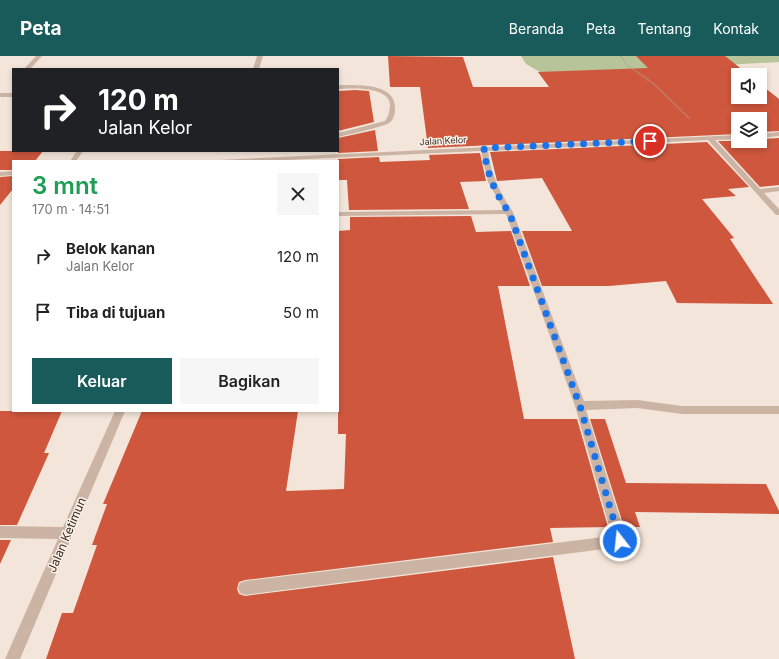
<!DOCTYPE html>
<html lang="id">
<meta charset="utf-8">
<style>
:root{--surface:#fff;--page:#f6f6f6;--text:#222;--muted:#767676;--accent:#195b5b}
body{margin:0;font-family:Inter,sans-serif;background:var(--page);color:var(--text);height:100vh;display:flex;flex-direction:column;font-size:15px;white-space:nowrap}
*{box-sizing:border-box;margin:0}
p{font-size:13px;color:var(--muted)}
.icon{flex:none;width:22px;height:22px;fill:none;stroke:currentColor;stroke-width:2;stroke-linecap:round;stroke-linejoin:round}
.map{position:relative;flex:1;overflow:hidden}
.sheet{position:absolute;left:12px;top:104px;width:327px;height:252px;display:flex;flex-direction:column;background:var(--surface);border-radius:0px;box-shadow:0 2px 6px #0003}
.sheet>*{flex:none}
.guide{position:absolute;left:12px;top:12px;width:327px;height:84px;border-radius:0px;box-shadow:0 2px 6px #0003;background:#202124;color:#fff;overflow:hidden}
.controls{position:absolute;left:731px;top:12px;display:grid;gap:8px}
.controls a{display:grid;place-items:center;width:36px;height:36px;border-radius:0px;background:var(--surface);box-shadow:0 2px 6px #0003;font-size:20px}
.pin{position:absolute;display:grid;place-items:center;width:34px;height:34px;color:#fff;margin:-17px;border:2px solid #fff;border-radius:50%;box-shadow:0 1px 4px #0007}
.me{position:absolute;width:44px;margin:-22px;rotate:344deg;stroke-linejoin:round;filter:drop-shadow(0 0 3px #0008)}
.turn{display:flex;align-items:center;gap:14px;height:84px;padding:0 20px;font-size:18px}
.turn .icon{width:52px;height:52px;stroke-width:2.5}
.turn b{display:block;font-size:28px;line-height:34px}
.round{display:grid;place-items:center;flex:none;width:42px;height:42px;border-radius:0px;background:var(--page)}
.head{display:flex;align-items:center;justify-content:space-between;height:68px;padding:0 20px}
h1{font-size:24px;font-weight:600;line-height:30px;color:#1e9e55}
.action{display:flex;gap:8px;margin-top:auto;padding:8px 20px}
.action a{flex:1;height:46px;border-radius:0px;background:var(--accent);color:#fff;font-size:16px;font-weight:600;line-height:46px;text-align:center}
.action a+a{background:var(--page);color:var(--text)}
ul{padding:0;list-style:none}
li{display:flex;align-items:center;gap:12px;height:56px;padding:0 20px}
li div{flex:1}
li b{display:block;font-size:15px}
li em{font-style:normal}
header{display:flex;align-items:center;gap:24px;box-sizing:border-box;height:56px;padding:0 20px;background:var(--accent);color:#fff}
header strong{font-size:19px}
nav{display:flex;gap:22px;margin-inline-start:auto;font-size:14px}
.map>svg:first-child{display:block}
.green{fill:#b7c399}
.building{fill:#ce573d}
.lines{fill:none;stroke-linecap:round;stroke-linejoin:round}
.path{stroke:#b89e8f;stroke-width:1.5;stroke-dasharray:1 1;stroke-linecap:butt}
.minor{fill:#ccb4a5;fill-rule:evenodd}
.route{stroke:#1a73e8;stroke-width:7;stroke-dasharray:0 12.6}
.labels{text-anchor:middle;stroke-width:3;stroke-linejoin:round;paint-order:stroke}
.far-street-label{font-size:9px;fill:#372b27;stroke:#faf0e6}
.near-street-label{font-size:12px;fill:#372b27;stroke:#faf0e6}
</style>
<header>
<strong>Peta</strong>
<nav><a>Beranda</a><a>Peta</a><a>Tentang</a><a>Kontak</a></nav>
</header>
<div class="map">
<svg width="779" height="603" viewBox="0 0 779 603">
<rect width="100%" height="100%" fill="#f3e5d9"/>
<path class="green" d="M521 0H779V6L725 9 738 19V41L754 50 575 36 526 8Z"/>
<g class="building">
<path d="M388 0 463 1 473 31H549L538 16 648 12 636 0H725L749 19H738V41H760V28L779 43V75L760 76V63H738V78L428 92 420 31H390Z"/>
<path d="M355 34 369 35 374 66 338 75V35Z"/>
<path d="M375 74 378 95 338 97V82Z"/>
<path d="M779 82V129L760 131 718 85H760V83Z"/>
<path d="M707 86 749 131 728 133 736 140 702 143 734 182 730 183 773 248 677 247 666 225 609 230H542L522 175H572L542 122 497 125 490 96Z"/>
<path d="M0 95H43L35 105H13V114H0Z"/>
<path d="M480 97 486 125 460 126 469 153 349 154 347 124H338V103L379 101 380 106 430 104 429 99Z"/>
<path d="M13 120V133L0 149V121Z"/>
<path d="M471 160 476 176 511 175 530 230H498L524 363H577L608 471 550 472 553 486 245 524 239 526 237 533 239 538 245 540 553 501 575 603H46L62 557H73L97 489H92L107 448H103L142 355H298L286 435 344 433 346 378H338V175L350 174V161Z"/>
<path d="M0 355H62L44 397H49L17 469H0Z"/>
<path d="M590 363H605L626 427 766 428 779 455V458L635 456 640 471H624Z"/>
<path d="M0 484H11L0 508Z"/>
</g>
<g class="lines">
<path class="path" d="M621 0 626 8 654 28 690 63"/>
<g class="minor">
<path d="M36 0H42L30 13H24Z"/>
<path d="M257 0H263L259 13H253Z"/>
<path d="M338 29C357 29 397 26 395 54 395 58 393 65 389 67 383 71 347 79 338 81V77L385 65C389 60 389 56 390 50 391 30 351 32 338 33Z"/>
<rect x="0" y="37" width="13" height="4"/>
<path d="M779 76V80L760 82V78Z"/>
<path d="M738 79V83L715 84 760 133 779 131V135L764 137 779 153V159H776L708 84 488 95C491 118 500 137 513 156L584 345 637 344 682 350H779V358H682L637 352 586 354 627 485 625 490 620 491 245 539 240 537 238 532 240 527 245 525 612 480 575 350 506 158 338 160V156L504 154 488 126 481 95 265 105H218L219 104Z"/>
<path d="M77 95H83L76 105H70Z"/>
<path d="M13 115V119L0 120V116Z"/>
<path d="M115 355H125L20 603H5L58 483 0 482V470L63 471Z"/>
</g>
</g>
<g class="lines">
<path class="route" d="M620 485 580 350 509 156C495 138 486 115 484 92L650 85"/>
</g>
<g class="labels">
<g class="far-street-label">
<text transform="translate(443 85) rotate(-3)" y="3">Jalan Kelor</text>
</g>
<g class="near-street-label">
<text transform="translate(67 479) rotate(-67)" y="4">Jalan Ketimun</text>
</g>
</g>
</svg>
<div class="controls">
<a><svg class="icon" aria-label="sound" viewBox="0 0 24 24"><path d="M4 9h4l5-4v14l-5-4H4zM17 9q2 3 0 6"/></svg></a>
<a><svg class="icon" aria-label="layers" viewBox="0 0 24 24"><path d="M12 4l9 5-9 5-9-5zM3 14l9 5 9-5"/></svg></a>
</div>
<div class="pin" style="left:650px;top:85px;background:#d93025"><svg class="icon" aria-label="arrive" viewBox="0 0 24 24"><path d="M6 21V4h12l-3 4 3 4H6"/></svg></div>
<svg class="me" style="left:620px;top:485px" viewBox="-20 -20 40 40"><circle r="17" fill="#1a73e8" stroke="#fff" stroke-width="3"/><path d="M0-11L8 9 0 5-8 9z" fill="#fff"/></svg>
<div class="guide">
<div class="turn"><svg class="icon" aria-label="right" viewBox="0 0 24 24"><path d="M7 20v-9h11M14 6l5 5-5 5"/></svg><div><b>120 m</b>Jalan Kelor</div></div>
</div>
<section class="sheet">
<div class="head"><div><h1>3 mnt</h1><p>170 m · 14:51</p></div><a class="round"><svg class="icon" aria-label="close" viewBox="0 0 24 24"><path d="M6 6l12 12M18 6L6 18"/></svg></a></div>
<ul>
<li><svg class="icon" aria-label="right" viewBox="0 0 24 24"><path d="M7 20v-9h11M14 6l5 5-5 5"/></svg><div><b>Belok kanan</b><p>Jalan Kelor</p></div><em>120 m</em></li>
<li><svg class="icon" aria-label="arrive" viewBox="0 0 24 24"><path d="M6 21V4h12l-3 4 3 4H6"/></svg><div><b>Tiba di tujuan</b></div><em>50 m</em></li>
</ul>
<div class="action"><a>Keluar</a><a>Bagikan</a></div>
</section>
</div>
